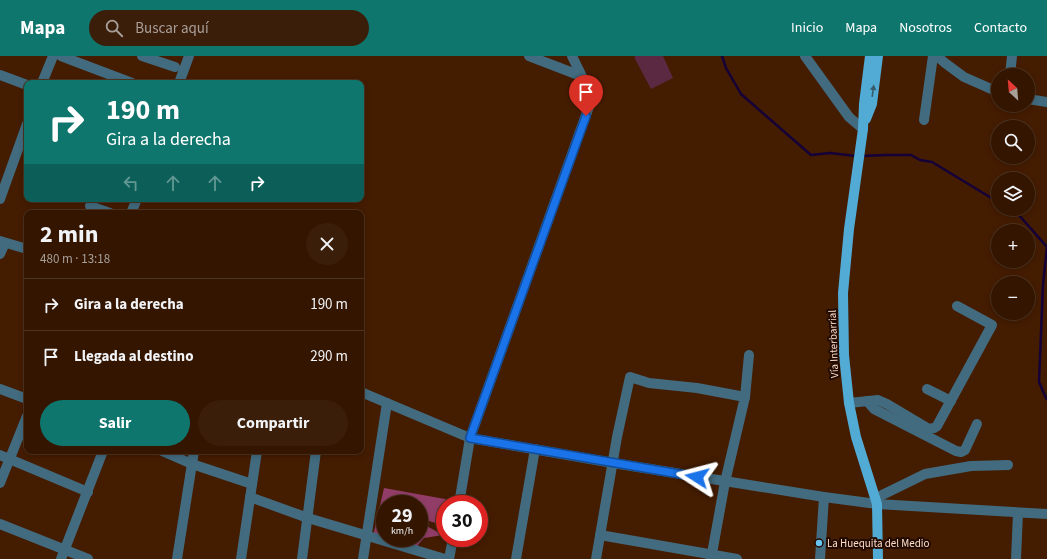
<!DOCTYPE html>
<html lang="es">
<meta charset="utf-8">
<style>
:root{--surface:#331500;--page:#3b1e0a;--text:#f1f3f6;--muted:#a99f99;--line:#4e3422;--accent:#0f766e}
body{margin:0;font-family:"Source Sans 3",sans-serif;background:var(--page);color:var(--text);height:100vh;display:flex;flex-direction:column;font-size:15px;white-space:nowrap}
*{box-sizing:border-box;margin:0}
p{font-size:13px;color:var(--muted)}
.icon{flex:none;width:22px;height:22px;fill:none;stroke:currentColor;stroke-width:2;stroke-linecap:round;stroke-linejoin:round}
.map{position:relative;flex:1;overflow:hidden}
.panel{position:absolute;left:24px;top:154px;width:340px;height:244px;display:flex;flex-direction:column;background:var(--surface);border-radius:8px;box-shadow:0 2px 6px #0003,0 0 0 1px var(--line)}
.panel>*{flex:none}
.guide{position:absolute;left:24px;top:24px;width:340px;height:122px;border-radius:8px;box-shadow:0 2px 6px #0003,0 0 0 1px var(--line);background:#0f766e;color:#fff;overflow:hidden}
.needle{width:26px;rotate:334deg}
.controls{position:absolute;left:991px;top:12px;display:grid;gap:8px}
.controls a{display:grid;place-items:center;width:44px;height:44px;border-radius:50%;background:var(--surface);box-shadow:0 2px 6px #0003,0 0 0 1px var(--line);font-size:20px}
.speed{position:absolute;left:376px;top:439px;display:flex;gap:8px;font-size:20px;font-weight:700;text-align:center}
.speed>*{display:grid;place-content:center;width:52px;height:52px;border-radius:50%;background:var(--surface);box-shadow:0 2px 6px #0003,0 0 0 1px var(--line);line-height:1}
.speed small{font-size:10px;font-weight:400}
.speed .limit{border:6px solid #d22;background:#fff;color:#111}
.pin{position:absolute;display:grid;place-items:center;width:34px;height:34px;color:#fff;margin:-41px -17px;border-radius:50% 50% 50% 0;rotate:-45deg;box-shadow:0 0 4px #0007}
.pin .icon{rotate:45deg}
.me{position:absolute;width:44px;margin:-22px;rotate:279deg;stroke-linejoin:round;filter:drop-shadow(0 0 3px #0008)}
.turn{display:flex;align-items:center;gap:14px;height:84px;padding:0 16px;font-size:18px}
.turn .icon{width:52px;height:52px;stroke-width:2.5}
.turn b{display:block;font-size:28px;line-height:34px}
.lanes{display:flex;align-items:center;height:38px;padding:0 16px;background:#0003;justify-content:center;gap:20px;direction:ltr}
.lanes .off{opacity:.35}
.round{display:grid;place-items:center;flex:none;width:42px;height:42px;border-radius:21px;background:var(--page)}
.headline{display:flex;align-items:center;justify-content:space-between;height:68px;padding:0 16px}
h1{font-size:24px;font-weight:700;line-height:30px}
.cta{display:flex;gap:8px;margin-top:auto;padding:8px 16px}
.cta a{flex:1;height:46px;border-radius:24px;background:var(--accent);color:#fff;font-size:16px;font-weight:700;line-height:46px;text-align:center}
.cta a+a{background:var(--page);color:var(--text)}
ul{padding:0;list-style:none}
li{display:flex;align-items:center;gap:12px;height:52px;padding:0 16px;border-top:1px solid var(--line)}
li div{flex:1}
li b{display:block;font-size:15px}
li em{font-style:normal}
header{display:flex;align-items:center;gap:24px;box-sizing:border-box;height:56px;padding:0 20px;background:var(--accent);color:#fff}
header strong{font-size:19px}
nav{display:flex;gap:22px;margin-inline-start:auto;font-size:14px}
.search{width:280px;height:36px;background:var(--page);display:flex;align-items:center;gap:10px;box-sizing:border-box;padding:0 14px;border-radius:22px;color:var(--muted);font-size:15px}
.map>svg:first-child{display:block}
.green{fill:#5b2941}
.forest{fill:#913d68;fill-rule:evenodd}
.lines{fill:none;stroke-linecap:round;stroke-linejoin:round}
.stream{stroke:#150138;stroke-width:2.5}
.minor{stroke:#426b7f;stroke-width:10}
.major{stroke:#51abd5;stroke-width:10}
.oneway{fill:#395a6a}
.route-casing{stroke:#114b97;stroke-width:10}
.route{stroke:#1a73e8;stroke-width:7}
.poi-dot{fill:#67c4f0;stroke:#210a00;stroke-width:1.5}
.labels{text-anchor:middle;stroke-width:4;stroke-linejoin:round;paint-order:stroke}
.street-label{font-size:11px;fill:#ffddca;stroke:#210a00}
.poi-label{font-size:11px;fill:#ffddca;stroke:#210a00;text-anchor:start}
</style>
<header>
<strong>Mapa</strong>
<div class="search"><svg class="icon" aria-label="search" viewBox="0 0 24 24"><circle cx="10" cy="10" r="6"/><path d="M15 15l6 6"/></svg>Buscar aquí</div>
<nav><a>Inicio</a><a>Mapa</a><a>Nosotros</a><a>Contacto</a></nav>
</header>
<div class="map">
<svg width="1047" height="503" viewBox="0 0 1047 503">
<rect width="100%" height="100%" fill="#441c00"/>
<path class="green" d="M636 0H663L673 22 651 33 634 1Z"/>
<path class="forest" d="M384 432 456 445 455 448H445V470L426 464 425 469 443 479 424 482 418 489 421 494 373 480ZM385 448H419V482H385Z"/>
<g class="lines">
<g class="stream">
<path d="M722 0 726 12 741 38 811 99 830 97 856 100"/>
<path d="M861 100 887 99H911L920 104 932 106 998 146"/>
<path d="M1010 153 1018 158 1047 191 1043 229 1039 326 1046 342 1047 343"/>
</g>
<g class="minor">
<path d="M61 0 132 27"/>
<path d="M142 0 175 11"/>
<path d="M529 0 581 20"/>
<path d="M805 0 849 61 863 73"/>
<path d="M937 0 945 7 964 21 998 36"/>
<path d="M0 19 27 29"/>
<path d="M1010 19 1012 0"/>
<path d="M42 27 53 0"/>
<path d="M179 27 189 0"/>
<path d="M1028 43 1047 46"/>
<path d="M924 64 933 0"/>
<path d="M0 143 27 68"/>
<path d="M90 150 110 157"/>
<path d="M131 157 137 143"/>
<path d="M0 185 27 193"/>
<path d="M0 198 5 187"/>
<path d="M0 333 27 343"/>
<path d="M927 333 951 345"/>
<path d="M361 336 470 382 613 407 824 441 877 448 1047 458"/>
<path d="M745 341 749 299"/>
<path d="M867 345 874 353 956 395 961 396 965 394 977 368"/>
<path d="M849 347 878 344 887 348 929 373 934 372 937 370 992 269 957 250"/>
<path d="M162 395 192 408 252 428"/>
<path d="M0 399 88 436"/>
<path d="M0 427 27 360"/>
<path d="M250 441 308 462 445 503"/>
<path d="M876 442 925 418 971 410 1008 409"/>
<path d="M459 448 470 382 591 45 589 35 572 0"/>
<path d="M0 468 88 503"/>
<path d="M600 479 737 503"/>
<path d="M61 503 103 395"/>
<path d="M177 503 194 395"/>
<path d="M241 503 257 395"/>
<path d="M302 503 316 395"/>
<path d="M363 503 387 347"/>
<path d="M449 503 453 482"/>
<path d="M516 503 535 393"/>
<path d="M596 503 617 381 630 321 649 327 697 332 745 341 725 426 711 503"/>
<path d="M820 503 824 441"/>
<path d="M1016 503 1018 457"/>
</g>
<g class="major">
<path d="M870 0 864 48 863 73 849 173 843 237 844 299 849 347 856 381 877 448 878 503"/>
<path d="M866 63 872 48 878 0"/>
</g>
</g>
<defs><path id="oneway-solid" d="M-6-.8H1V-3.2L6.5 0L1 3.2V.8H-6Z"/></defs>
<use class="oneway" href="#oneway-solid" transform="translate(873 35) rotate(-82)"/>
<g class="lines">
<g class="route-casing">
<path id="route" d="M586 60 470 382 697 421"/>
</g>
<use href="#route" class="route"/>
</g>
<circle class="poi-dot" cx="819" cy="487" r="4"/>
<g class="labels">
<g class="street-label">
<text transform="translate(833 288) rotate(-92)" y="4">Vía Interbarrial</text>
</g>
<g class="poi-label">
<text x="827" y="491">La Huequita del Medio</text>
</g>
</g>
</svg>
<div class="controls">
<a><svg class="needle" viewBox="-14 -14 28 28"><path d="M0-13l5 13h-10z" fill="#e53935"/><path d="M0 13l5-13h-10z" fill="#a99f99"/></svg></a>
<a><svg class="icon" aria-label="search" viewBox="0 0 24 24"><circle cx="10" cy="10" r="6"/><path d="M15 15l6 6"/></svg></a>
<a><svg class="icon" aria-label="layers" viewBox="0 0 24 24"><path d="M12 4l9 5-9 5-9-5zM3 14l9 5 9-5"/></svg></a>
<a>+</a>
<a>−</a>
</div>
<div class="speed"><div>29<small>km/h</small></div><div class="limit">30</div></div>
<div class="pin" style="left:586px;top:60px;background:#d93025"><svg class="icon" aria-label="arrive" viewBox="0 0 24 24"><path d="M6 21V4h12l-3 4 3 4H6"/></svg></div>
<svg class="me" style="left:697px;top:421px" viewBox="-20 -20 40 40"><path d="M0-17L14 15 0 8-14 15z" fill="#1a73e8" stroke="#fff" stroke-width="4"/></svg>
<div class="guide">
<div class="turn"><svg class="icon" aria-label="right" viewBox="0 0 24 24"><path d="M7 20v-9h11M14 6l5 5-5 5"/></svg><div><b>190 m</b>Gira a la derecha</div></div>
<div class="lanes"><svg class="icon off" aria-label="left" viewBox="0 0 24 24"><path d="M17 20v-9H6M10 6l-5 5 5 5"/></svg><svg class="icon off" aria-label="ahead" viewBox="0 0 24 24"><path d="M12 20V5M6 11l6-6 6 6"/></svg><svg class="icon off" aria-label="ahead" viewBox="0 0 24 24"><path d="M12 20V5M6 11l6-6 6 6"/></svg><svg class="icon" aria-label="right" viewBox="0 0 24 24"><path d="M7 20v-9h11M14 6l5 5-5 5"/></svg></div>
</div>
<section class="panel">
<div class="headline"><div><h1>2 min</h1><p>480 m · 13:18</p></div><a class="round"><svg class="icon" aria-label="close" viewBox="0 0 24 24"><path d="M6 6l12 12M18 6L6 18"/></svg></a></div>
<ul>
<li><svg class="icon" aria-label="right" viewBox="0 0 24 24"><path d="M7 20v-9h11M14 6l5 5-5 5"/></svg><div><b>Gira a la derecha</b></div><em>190 m</em></li>
<li><svg class="icon" aria-label="arrive" viewBox="0 0 24 24"><path d="M6 21V4h12l-3 4 3 4H6"/></svg><div><b>Llegada al destino</b></div><em>290 m</em></li>
</ul>
<div class="cta"><a>Salir</a><a>Compartir</a></div>
</section>
</div>
